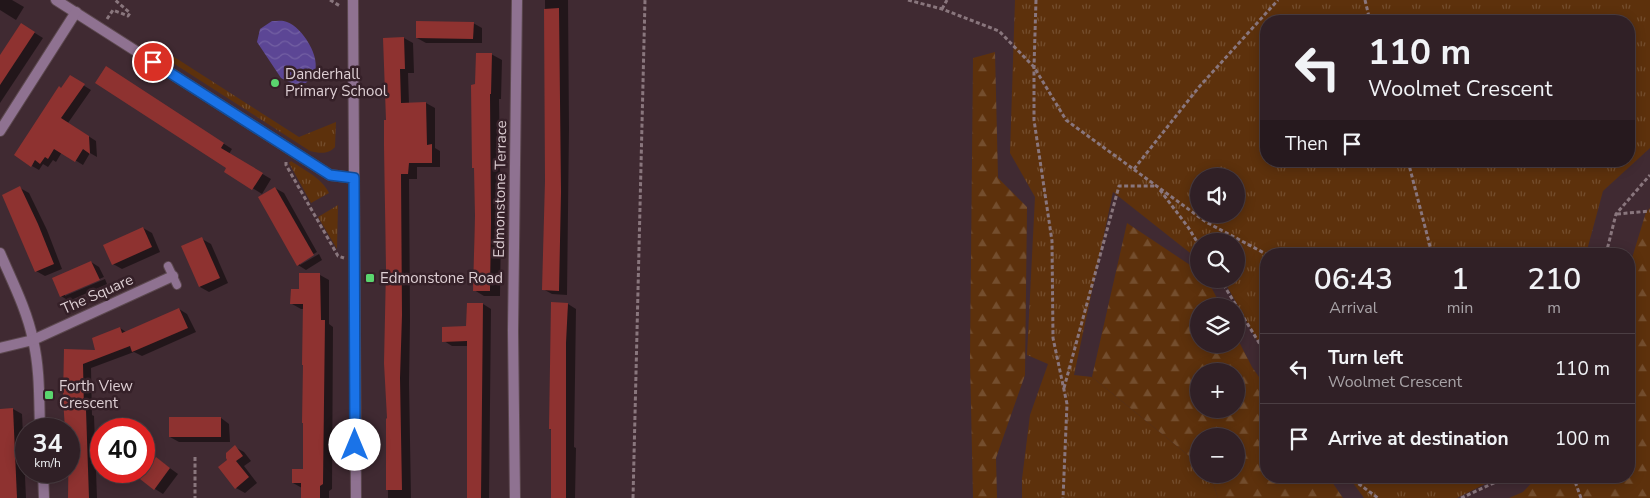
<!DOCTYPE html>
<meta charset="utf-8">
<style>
:root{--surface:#302026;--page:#3c2d32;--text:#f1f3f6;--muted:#a8a3a7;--line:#4b3e43}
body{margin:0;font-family:"Nunito Sans",sans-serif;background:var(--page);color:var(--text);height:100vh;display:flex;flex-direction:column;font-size:19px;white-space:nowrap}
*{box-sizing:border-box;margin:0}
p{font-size:16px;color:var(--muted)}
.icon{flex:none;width:28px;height:28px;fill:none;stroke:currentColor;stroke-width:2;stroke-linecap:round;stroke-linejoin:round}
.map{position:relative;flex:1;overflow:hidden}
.panel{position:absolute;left:1260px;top:248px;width:375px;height:235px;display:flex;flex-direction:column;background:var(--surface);border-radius:20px;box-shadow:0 2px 12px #0003,0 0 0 1px var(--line)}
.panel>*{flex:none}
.guide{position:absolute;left:1260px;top:15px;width:375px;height:152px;border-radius:20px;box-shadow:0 2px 12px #0003,0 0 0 1px var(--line);background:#302026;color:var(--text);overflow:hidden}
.fabs{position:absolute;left:1190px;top:168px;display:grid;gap:10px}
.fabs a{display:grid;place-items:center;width:55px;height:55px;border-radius:50%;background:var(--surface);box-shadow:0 2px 12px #0003,0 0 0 1px var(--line);font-size:25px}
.speed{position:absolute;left:15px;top:418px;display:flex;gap:10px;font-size:25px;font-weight:700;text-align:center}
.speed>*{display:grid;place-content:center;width:65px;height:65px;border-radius:50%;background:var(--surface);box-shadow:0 2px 12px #0003,0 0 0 1px var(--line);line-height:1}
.speed small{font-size:12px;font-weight:400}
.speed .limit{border:8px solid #d22;background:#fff;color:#111}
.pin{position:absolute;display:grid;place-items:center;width:42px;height:42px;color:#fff;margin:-21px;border:2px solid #fff;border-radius:50%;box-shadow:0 1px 5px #0007}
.me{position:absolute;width:55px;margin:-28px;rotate:0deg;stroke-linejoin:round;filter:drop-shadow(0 0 4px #0008)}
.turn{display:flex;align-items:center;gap:18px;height:105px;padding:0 25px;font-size:22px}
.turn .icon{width:65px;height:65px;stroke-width:2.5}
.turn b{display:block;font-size:35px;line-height:42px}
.then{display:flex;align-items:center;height:48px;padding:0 25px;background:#0003;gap:10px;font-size:19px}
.eta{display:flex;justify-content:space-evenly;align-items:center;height:85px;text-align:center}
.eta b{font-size:30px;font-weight:600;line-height:35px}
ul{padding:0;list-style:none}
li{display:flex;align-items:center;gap:15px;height:70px;padding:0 25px;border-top:1px solid var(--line)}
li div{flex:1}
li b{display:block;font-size:19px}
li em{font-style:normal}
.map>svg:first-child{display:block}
.grass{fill:url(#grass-tufts);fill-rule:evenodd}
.forest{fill:url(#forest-firs);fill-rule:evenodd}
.water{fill:url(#water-waves)}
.shadow{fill:#0007}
.building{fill:#8e3230}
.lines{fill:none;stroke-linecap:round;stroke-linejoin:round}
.service-casing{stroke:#5c484f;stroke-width:10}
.minor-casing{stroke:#5c484f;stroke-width:12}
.tertiary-casing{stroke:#5c484f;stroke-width:12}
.path{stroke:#89767d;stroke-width:3;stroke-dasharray:4 2.5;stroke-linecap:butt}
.service{stroke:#8f7291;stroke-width:8}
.minor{stroke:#8f7291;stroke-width:10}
.tertiary{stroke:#8f7291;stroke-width:10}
.route-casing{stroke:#114b97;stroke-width:12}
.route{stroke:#1a73e8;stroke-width:9}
.poi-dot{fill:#5ad56e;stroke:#352028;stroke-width:2}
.labels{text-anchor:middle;stroke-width:5;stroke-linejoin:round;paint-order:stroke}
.poi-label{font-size:15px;fill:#decfd4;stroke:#352028;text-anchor:start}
.street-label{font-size:15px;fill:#decfd4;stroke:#352028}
</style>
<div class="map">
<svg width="1650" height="498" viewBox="0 0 1650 498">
<defs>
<pattern id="grass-tufts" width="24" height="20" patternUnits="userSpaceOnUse" patternTransform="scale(1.25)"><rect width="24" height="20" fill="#5d310c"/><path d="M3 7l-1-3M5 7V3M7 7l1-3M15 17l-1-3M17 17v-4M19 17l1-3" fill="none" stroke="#744e2e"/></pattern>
<pattern id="forest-firs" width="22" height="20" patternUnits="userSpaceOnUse" patternTransform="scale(1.25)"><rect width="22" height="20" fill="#5d310c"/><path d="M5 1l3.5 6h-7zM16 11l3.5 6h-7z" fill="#744e2e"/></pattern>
<pattern id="water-waves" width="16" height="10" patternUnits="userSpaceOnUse" patternTransform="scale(1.25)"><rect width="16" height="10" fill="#5c4695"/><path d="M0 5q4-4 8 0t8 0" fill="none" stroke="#7360a3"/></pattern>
</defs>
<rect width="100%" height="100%" fill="#402a32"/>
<g class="grass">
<path d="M1015 0H1650V148L1603 191 1586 254H1266V356L1223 279H1236V241H1199V260L1113 192 1074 375 1092 377 1199 464V474H1210L1218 498H1022V479L1030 415 1048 364 1027 355 1035 197 1010 153ZM1266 21H1629V161H1266ZM1199 176H1236V214H1199Z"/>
<path d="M154 44 299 137 336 122 335 147C328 155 319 153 310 151L151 49Z"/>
<path d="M291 161C304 170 322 178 329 193L311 203 289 163Z"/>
<path d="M338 205 337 249 318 217Z"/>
<path d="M1348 476H1501L1457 498H1364Z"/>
</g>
<g class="forest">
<path d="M995 52 998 178 1027 207 1025 375 996 458 997 498H973L970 360 973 58Z"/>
<path d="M1650 208V498H1509L1523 492 1538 476H1629V268L1646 212Z"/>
<path d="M1127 223 1199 271V279H1207L1221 306H1199V344H1236V336L1252 367 1266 387V476H1328L1343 498H1218L1210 474H1236V436H1199V464L1092 377ZM1199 371H1236V409H1199Z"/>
</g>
<path class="water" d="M272 21C277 21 283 20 287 22 302 27 322 58 314 74 312 77 308 80 306 83L293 84 281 78 257 42 260 29Z"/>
<g class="shadow">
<path d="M0 0H12L24 7 16 20 0 10Z"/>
<path d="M545 0H568L569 129 567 295 552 294 543 289 546 181Z"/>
<path d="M473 23 482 28V43H426L417 38Z"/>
<path d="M30 30 43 38 0 103V57Z"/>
<path d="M404 38 413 43 414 73H408L409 104 426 103 435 108V148L440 151V167H417V179H409L410 321 409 383 411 498H388L385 121H387L384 39Z"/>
<path d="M491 54 502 60 501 99H499L501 229 500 296H484L474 290 477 86Z"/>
<path d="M115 73 232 149 229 154 271 179 262 194 225 171 228 167Z"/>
<path d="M70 77 91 90 68 123 96 141 97 157 90 153 83 165 62 152 56 162 53 160 48 167 43 164 39 170 32 166 62 90Z"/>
<path d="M20 188 29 193 47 230 62 269 45 276 36 271Z"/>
<path d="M275 188 284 193 317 252 300 262V265L319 254 322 260 306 270 298 265Z"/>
<path d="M143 228 152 233 160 252 122 269 113 264Z"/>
<path d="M202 239 211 244 228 283 209 292 200 287Z"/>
<path d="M91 262 99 267 104 277 65 294V296L105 279 107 284 69 301 61 296Z"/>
<path d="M320 275 329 280V324L333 327 332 489 329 491V498H302V488L293 483 304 470V309H301L292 304 301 291Z"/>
<path d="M483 304 491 309 489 498H468L469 346H452L444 341 468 327Z"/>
<path d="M568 304 576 309 574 447 576 448 575 498H552V430L550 429Z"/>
<path d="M179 309 187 314 196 332 142 356 134 352 91 368 92 415 94 416 97 498H69V429L65 350 97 351 120 328 126 332Z"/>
<path d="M13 409 22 414 26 498H0V410Z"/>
<path d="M221 418 229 424 230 442H179L170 437Z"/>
<path d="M235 447 244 452 251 461 244 466 257 483 245 493 236 488 229 460Z"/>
<path d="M156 458 178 474 163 494 155 489Z"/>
</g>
<g class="building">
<path d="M559 8 561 192 559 291 542 290 545 181 544 9Z"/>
<path d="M416 21 474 22 473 39 416 38Z"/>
<path d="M21 23 35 32 0 85V55Z"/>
<path d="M404 37 405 69H400L401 103 426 102 427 145 432 144V163H409L408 174H401L402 315 400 378 402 490H386V419L387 418 384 363 386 269 384 146V120H386L383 38Z"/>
<path d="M476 53H492L491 94H490L491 222 490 291H473L475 216 474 168H472L471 85 475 84Z"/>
<path d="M106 66 224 143 221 148 263 173 252 190 224 172 226 168 95 83Z"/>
<path d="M70 75 85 84 61 118 89 136 90 154 83 149 75 162 54 149 48 159 45 157 40 164 35 160 31 167 14 155 59 86 61 88Z"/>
<path d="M20 186 38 224 54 264 35 272 2 195Z"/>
<path d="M275 187 314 255 297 266 258 197Z"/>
<path d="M143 227 152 247 112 265 103 245Z"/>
<path d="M202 237 220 278 199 287 181 246Z"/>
<path d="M91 261 100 280 60 297 52 278Z"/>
<path d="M299 273H320L321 320H325L323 484 320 486V498H301V483H292V469H303V423H302L303 365H302L303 304H290L291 289H299Z"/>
<path d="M551 302 568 303 566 343V498H551V429H549Z"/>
<path d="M467 303H483L481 498H467V341L442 342V327L466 326Z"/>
<path d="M179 308 188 328 132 352 130 346 83 364 84 410H86L89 498H68L69 429H65L63 399 64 349 95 350 92 338 120 327 122 333Z"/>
<path d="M13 408 17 498H0V409Z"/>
<rect x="169" y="417" width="52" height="20"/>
<path d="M235 445 243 456 236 461 249 477 235 489 218 467 227 460 226 458V453Z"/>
<path d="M156 457 170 468 154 490 140 479Z"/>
</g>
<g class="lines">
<g class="service-casing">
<path id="service" d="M168 266 177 285"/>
</g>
<g class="minor-casing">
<g id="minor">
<path d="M56 0 330 175 354 178"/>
<path d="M0 131 76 12"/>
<path d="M0 253C12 281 27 310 33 340 40 369 39 400 40 429"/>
<path d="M0 348 33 340 173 276"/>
<path d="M43 471 44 498"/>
<path d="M515 498 513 331 517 0"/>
</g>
</g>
<g class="tertiary-casing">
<path id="tertiary" d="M353 0 356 498"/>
</g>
<g class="path">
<path d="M330 0 340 6"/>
<path d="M908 0 942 9 999 31 1034 67 1066 120 1206 222 1266 254"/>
<path d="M1036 0 1034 67V120L1052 241 1053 338 1067 404 1063 498"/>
<path d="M1365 0 1370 21"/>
<path d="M942 9 947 0"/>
<path d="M107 19 113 10 128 16 130 13 115 0"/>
<path d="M1408 161 1432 254"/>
<path d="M286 162V165L338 256 344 258"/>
<path d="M1134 169 1199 87 1278 0"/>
<path d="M1160 190 1188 227 1199 245"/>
<path d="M1617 214 1650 211"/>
<path d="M1606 254 1616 214 1650 175"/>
<path d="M1220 279 1266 354"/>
<path d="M1064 388 1119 186H1156"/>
<path d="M195 457V498"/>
<path d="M1348 476 1378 498"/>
<path d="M1573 476 1581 498"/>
<path d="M633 498 645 0"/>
<path d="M1461 498 1509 476"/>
</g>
<use href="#service" class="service"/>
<use href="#minor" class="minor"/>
<use href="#tertiary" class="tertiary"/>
</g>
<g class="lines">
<g class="route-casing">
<path id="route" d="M153 62 330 175 354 178 355 445"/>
</g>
<use href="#route" class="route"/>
</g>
<g class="poi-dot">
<circle cx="275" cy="83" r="5"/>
<rect x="365" y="273" width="10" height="10" rx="2.5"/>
<rect x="44" y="390" width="10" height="10" rx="2.5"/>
</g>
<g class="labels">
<g class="poi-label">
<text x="285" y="79">Danderhall<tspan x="285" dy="17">Primary School</tspan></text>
<text x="380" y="283">Edmonstone Road</text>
<text x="59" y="391">Forth View<tspan x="59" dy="17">Crescent</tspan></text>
</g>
<g class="street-label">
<text transform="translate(500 189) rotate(-89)" y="5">Edmonstone Terrace</text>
<text transform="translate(97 294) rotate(-24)" y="5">The Square</text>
</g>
</g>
</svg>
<div class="fabs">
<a><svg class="icon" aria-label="sound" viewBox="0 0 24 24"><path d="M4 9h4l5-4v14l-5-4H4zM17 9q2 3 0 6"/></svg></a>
<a><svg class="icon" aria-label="search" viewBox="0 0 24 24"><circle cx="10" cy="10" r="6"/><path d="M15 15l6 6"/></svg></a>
<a><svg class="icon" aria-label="layers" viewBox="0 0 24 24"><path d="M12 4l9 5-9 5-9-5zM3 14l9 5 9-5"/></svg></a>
<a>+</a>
<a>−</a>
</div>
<div class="speed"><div>34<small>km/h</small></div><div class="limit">40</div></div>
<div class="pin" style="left:153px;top:62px;background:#d93025"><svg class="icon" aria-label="arrive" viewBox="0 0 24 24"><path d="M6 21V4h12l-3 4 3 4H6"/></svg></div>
<svg class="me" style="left:355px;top:445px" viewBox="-20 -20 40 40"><circle r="19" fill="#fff"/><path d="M0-13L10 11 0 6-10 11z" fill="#1a73e8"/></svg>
<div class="guide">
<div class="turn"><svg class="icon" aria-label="left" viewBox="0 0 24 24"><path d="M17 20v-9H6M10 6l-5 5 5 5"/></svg><div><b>110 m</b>Woolmet Crescent</div></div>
<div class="then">Then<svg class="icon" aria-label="arrive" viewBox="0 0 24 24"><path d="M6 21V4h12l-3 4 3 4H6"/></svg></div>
</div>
<section class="panel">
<div class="eta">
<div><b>06:43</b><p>Arrival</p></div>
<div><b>1</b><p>min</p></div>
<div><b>210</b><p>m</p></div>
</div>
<ul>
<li><svg class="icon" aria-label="left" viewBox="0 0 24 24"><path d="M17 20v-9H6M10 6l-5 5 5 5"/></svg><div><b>Turn left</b><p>Woolmet Crescent</p></div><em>110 m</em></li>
<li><svg class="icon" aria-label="arrive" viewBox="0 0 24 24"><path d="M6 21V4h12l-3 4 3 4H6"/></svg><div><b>Arrive at destination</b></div><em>100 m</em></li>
</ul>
</section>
</div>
